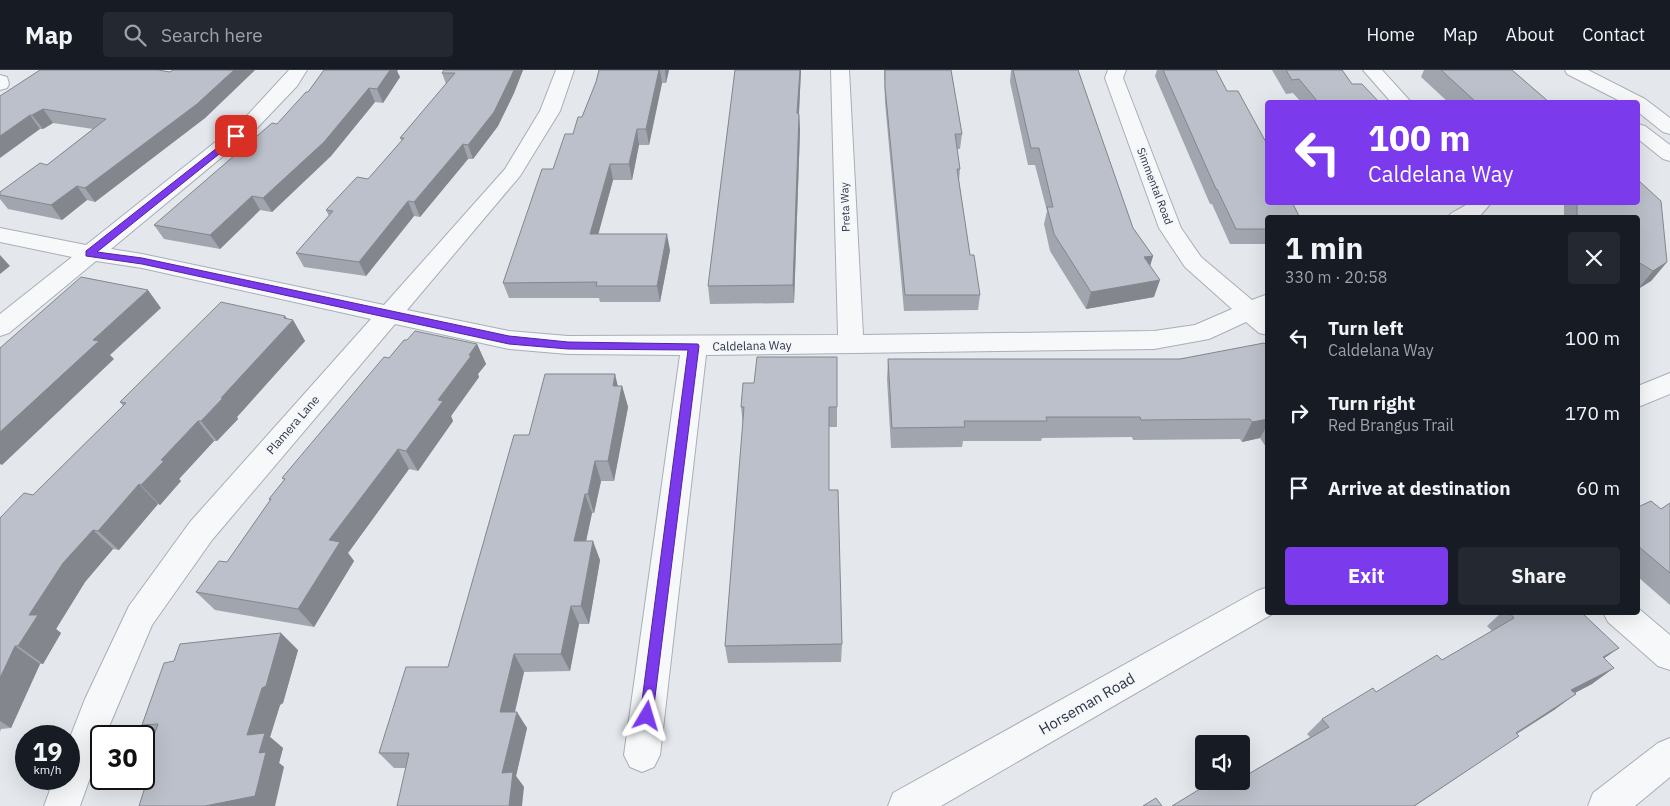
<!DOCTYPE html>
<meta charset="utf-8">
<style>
:root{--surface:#171b24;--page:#242831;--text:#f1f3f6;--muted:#9ea1a6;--line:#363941;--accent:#7c3aed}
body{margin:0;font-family:"IBM Plex Sans",sans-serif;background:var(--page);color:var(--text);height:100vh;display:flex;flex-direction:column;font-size:19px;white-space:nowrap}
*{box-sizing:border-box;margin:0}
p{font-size:16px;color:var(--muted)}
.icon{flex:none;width:28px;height:28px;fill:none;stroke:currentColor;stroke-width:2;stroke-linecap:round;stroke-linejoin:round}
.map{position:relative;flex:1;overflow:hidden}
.side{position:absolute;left:1265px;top:145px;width:375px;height:400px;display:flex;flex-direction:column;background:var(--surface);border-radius:5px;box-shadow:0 5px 20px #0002}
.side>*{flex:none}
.hud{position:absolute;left:1265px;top:30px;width:375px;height:105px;border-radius:5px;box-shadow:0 5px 20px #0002;background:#7c3aed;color:#fff;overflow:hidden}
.buttons{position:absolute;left:1195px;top:665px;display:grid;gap:10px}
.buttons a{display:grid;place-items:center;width:55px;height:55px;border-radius:5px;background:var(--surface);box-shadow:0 5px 20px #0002;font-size:25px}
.speed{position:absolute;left:15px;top:655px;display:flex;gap:10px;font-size:25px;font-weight:700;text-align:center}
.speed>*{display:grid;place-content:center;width:65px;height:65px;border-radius:50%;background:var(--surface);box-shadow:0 5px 20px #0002;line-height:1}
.speed small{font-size:12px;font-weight:400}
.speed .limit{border:2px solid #111;border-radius:8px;background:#fff;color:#111}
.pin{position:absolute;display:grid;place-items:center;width:42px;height:42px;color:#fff;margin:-21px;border-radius:10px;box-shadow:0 2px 8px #0006}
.me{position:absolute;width:55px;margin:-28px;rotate:7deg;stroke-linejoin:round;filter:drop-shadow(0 0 4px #0008)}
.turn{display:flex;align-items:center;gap:18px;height:105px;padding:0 20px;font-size:22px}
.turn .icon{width:65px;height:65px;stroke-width:2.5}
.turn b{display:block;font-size:35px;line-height:42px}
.round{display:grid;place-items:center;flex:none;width:52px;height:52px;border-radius:5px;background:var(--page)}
.summary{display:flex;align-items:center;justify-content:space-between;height:85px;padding:0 20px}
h1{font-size:30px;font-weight:700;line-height:38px}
.cta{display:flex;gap:10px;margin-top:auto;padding:10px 20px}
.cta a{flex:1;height:58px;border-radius:5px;background:var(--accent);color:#fff;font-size:20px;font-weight:700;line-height:58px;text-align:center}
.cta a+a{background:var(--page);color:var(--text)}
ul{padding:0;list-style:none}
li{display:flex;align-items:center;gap:15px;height:75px;padding:0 20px}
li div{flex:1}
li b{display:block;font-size:19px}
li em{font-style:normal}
header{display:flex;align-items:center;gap:30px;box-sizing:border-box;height:70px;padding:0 25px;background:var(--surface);border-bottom:1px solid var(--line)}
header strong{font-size:24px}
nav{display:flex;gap:28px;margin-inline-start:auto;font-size:18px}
.search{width:350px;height:45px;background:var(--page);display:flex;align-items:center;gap:12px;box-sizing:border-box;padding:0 18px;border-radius:5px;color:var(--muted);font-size:19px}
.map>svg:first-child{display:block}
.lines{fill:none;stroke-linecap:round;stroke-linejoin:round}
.minor-casing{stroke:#a9aeb7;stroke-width:2}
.minor{fill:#f7f8fa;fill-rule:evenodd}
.wall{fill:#a1a5ae}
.shaded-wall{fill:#83868d}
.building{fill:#bbc0ca;stroke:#83868d}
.route{fill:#7c3aed;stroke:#51269a}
.labels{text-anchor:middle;stroke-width:4;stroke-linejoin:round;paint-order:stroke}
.far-street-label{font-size:11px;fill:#2b3445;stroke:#f4f6f9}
.street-label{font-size:12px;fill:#2b3445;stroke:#f4f6f9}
.near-street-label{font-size:15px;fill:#2b3445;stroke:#f4f6f9}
</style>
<header>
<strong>Map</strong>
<div class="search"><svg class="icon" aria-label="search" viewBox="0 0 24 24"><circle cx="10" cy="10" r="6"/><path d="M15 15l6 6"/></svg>Search here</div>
<nav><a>Home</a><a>Map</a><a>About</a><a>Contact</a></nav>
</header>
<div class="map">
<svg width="1670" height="736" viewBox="0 0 1670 736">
<rect width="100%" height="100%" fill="#e4e7ec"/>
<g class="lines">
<g class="minor-casing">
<g id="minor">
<path d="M289 0H307L297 16 257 58 111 179 142 184 384 235 505 99 540 41 556 0H574L560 41 520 106 407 240 509 261 568 266 838 265 831 0H849L863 265 1154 261 1195 255 1232 239 1185 197 1159 158 1105 8 1108 0H1126L1123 8 1181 158 1201 187 1252 230 1268 224V265L1259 263 1246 252 1209 269 1154 279 706 285 660 685 654 697 642 702 630 697 624 685 680 285 568 284 509 279 395 254 212 470 152 555 105 666H101V677L80 736H44L54 709H69V670L85 629 129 536 190 452 371 249 142 198 96 191 9 263 0 266V244L72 187 0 172V158L86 175 243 50Z"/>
<path d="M1363 0H1382L1411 32H1391Z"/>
<path d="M1565 0H1588L1645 29 1670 48V64L1663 62 1638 42V32H1622L1567 4Z"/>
<path d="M0 5 7 7 9 14 7 18 0 20Z"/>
<path d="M1638 54 1645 56 1670 75V91L1663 89 1638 69Z"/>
<path d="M1469 132H1492L1478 148H1447C1452 140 1463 139 1469 132Z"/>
<path d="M1670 303V324L1638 337V316Z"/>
<path d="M1268 517V542H1276L941 736H888L893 723 1257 521Z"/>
<path d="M1638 538 1670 565V600L1658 596 1608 552 1603 542H1638Z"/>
<path d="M1670 668V707L1635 736H1588L1593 723 1658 673Z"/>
</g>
</g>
<use href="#minor" class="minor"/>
</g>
<g class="wall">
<path d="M173 0H255L205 48 95 132 87 130 62 150 8 139 0 129V122L47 95 93 59 53 53 43 59H40L0 26 170 2Z"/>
<path d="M324 0H398L397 1 400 7 383 33 375 32 331 86 272 142 260 140 220 179 164 169 154 155 277 54 308 22Z"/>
<path d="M523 0 514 23 498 56 473 89H468L420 147 414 146 366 206 304 197 296 183 329 146 326 140 368 109 402 71 400 68 446 14 442 3Z"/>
<path d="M599 0H669L666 13H662L649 75H639L632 110H613L598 164 670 180 660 232H600L599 228H509L503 213 553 99 582 47 596 12Z"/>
<path d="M735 0H801L799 44 800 61 794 233 710 234 708 216Z"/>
<path d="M884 0H951L962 64 960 79H957L960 99 959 111 970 185 980 225 978 240 904 241 885 32Z"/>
<path d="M1011 0H1078L1133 158 1153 186 1150 196 1154 227 1086 239 1050 181 1044 154 1047 141 1035 95H1028L1010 12Z"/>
<path d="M1157 0H1216L1268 132V174H1230L1212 134H1210L1155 6Z"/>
<path d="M1272 0H1342L1352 14 1379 32H1301L1293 23 1286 24Z"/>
<path d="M1424 0H1512L1549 32H1448L1421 7Z"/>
<path d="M1562 132H1638L1667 192 1651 211 1638 219V148H1564V134Z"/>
<path d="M285 246 287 249 293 250 305 271 237 347 238 349 217 371H214L179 409 181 411 160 435 158 434 119 480 113 479 85 512 56 559 61 563 43 594H40L11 658 1 659 0 662V448L33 425 123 336 120 332Z"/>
<path d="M407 270 477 274 486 294 478 304 479 307 451 346 453 351 418 401 409 399 348 483 354 491 314 557 215 540 196 522 227 492 270 431 269 429 284 410 282 408 389 288Z"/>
<path d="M1268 277V380L1260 368 1242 372 1240 369 1133 370 1132 367 1042 368 1041 371H963L962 377 891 378 887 309 888 289H1180Z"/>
<path d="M837 287V357H829V420L842 574 841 592 728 593 725 576 743 355 741 337 754 313Z"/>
<path d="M618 316H622L628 337 614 411H601L594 443H592L586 471 600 490 589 554H579L570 601 524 602 515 642 527 658 516 706 524 717 405 698H394L379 683 448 597 529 365Z"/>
<path d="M1670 433V535L1638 507V437L1661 439Z"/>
<path d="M1501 542H1581L1605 589 1592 614 1574 623 1554 640 1517 664 1498 680 1245 706 1310 667 1307 664 1322 649 1442 590 1492 561 1487 556 1501 543Z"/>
<path d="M298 580 283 633 280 635 270 667 283 678 279 693 284 697 145 717 137 712 154 664 142 655Z"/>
</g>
<g class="shaded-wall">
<path d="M234 0H255L205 48 95 132 85 118Z"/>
<path d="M390 0H398L397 1 400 7 383 33 377 19Z"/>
<path d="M514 0H523L514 23 498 56 473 89 468 75Z"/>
<path d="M659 0H660L662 13 649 75 646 59Z"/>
<path d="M665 0H669L666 13Z"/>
<path d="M800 0H801L798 61 797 43Z"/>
<path d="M369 18 375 32 331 86 272 142 263 128Z"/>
<path d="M43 39 53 53 43 59 32 45Z"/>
<path d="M799 44 800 61 794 233 793 215Z"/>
<path d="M30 45 40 59 0 88V66Z"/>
<path d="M637 59 639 75 632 110 629 94Z"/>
<path d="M463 74 468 89 420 147 414 132Z"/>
<path d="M610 94 613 110 594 180 590 164Z"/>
<path d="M77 116 87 130 62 150 51 135Z"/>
<path d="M252 126 260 140 220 179 210 165Z"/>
<path d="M408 131 414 146 366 206 359 192Z"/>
<path d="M667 164 670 180 660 232 657 216Z"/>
<path d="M0 185 10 196 0 204Z"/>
<path d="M1153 186 1148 203 1144 187Z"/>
<path d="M1667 192 1651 211 1638 219 1653 201Z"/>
<path d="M1160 210 1154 227 1086 239 1091 222Z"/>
<path d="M148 220 161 238 110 285 114 289 2 395 0 394V362L93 270Z"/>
<path d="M285 246 290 254 293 250 305 271 237 347 238 349 217 371 201 351 221 328Z"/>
<path d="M477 274 486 294 478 304 479 307 451 346 453 351 418 401 406 381 438 330Z"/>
<path d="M615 304 620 325 613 316Z"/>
<path d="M622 316 628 337 614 411 608 391Z"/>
<path d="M1268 349V354L1260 368 1242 372 1252 352Z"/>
<path d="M198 351 214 371 179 409 181 411 160 435 141 415 161 390Z"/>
<path d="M398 379 409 399 348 483 354 491 314 557 298 539 329 470Z"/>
<path d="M595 391 601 411 594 443 588 424Z"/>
<path d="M139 414 158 434 119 480 98 461Z"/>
<path d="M585 424 592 443 582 490 574 471Z"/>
<path d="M93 460 113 479 85 512 56 559 61 563 43 594 18 576 29 545 63 493Z"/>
<path d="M593 471 600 490 589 554 581 536Z"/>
<path d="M571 536 579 554 570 601 561 584Z"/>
<path d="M281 563 298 580 283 633 280 635 270 667 283 678 279 693 284 697 275 736H205L259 683 247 665 262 618Z"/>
<path d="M15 576 40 594 11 658 0 651V608Z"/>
<path d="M1619 578 1596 594 1603 587Z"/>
<path d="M514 584 524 602 511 658 500 642Z"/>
<path d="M1614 598 1592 614 1550 636 1571 620Z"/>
<path d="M1576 624 1554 640 1495 677 1516 663Z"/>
<path d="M517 642 527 658 516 706 524 717 522 736H509L502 703Z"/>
<path d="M1519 666 1415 736H1414Z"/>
</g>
<g class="building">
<path d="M40 0H158L170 2 173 0H234L197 34 85 118 77 116 51 135 0 125V122L40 93 47 95 106 49 43 39 32 45H30L0 66V26Z"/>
<path d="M324 0H390L377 19 369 18 324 72 263 128 252 126 210 165 154 155 272 53 277 54 306 22H308Z"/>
<path d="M444 0H514L510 9 494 42 468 75 463 74 414 132 408 131 359 192 296 183 333 141 326 140 357 107 368 109 404 68H400L455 3H442Z"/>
<path d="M599 0H659L646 59H637L629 94H610L590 164H667L657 216H596L597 212 503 213 542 99H553L565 64H573L578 47H582L596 12Z"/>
<path d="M735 0H800L797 43 799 44 793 215 708 216Z"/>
<path d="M885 0H951L962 64H955L960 99H957L970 185H974L980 225H905L885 17Z"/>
<path d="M1013 0H1078L1133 158 1153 186 1144 187 1160 210 1091 222 1054 164 1047 137H1053L1039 78H1031Z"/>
<path d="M1163 0H1216L1227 21H1238L1268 76V132H1292L1300 148H1268V159H1236L1217 119H1216Z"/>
<path d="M1286 0H1342L1352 14H1362L1379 32H1318L1299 9 1292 10Z"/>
<path d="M1441 0H1512L1549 32H1476Z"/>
<path d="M1638 110 1661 131 1667 192 1653 201 1638 192V148H1572L1577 145V132H1638Z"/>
<path d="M81 207 148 220 93 270 99 271 0 362V278Z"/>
<path d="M221 232 285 246 284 248 293 250 221 328H223L201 351H198L161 390 164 391 141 415 139 414 98 461 93 460 63 493 29 545H38L18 576H15L0 608V448L24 423 33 425 126 333 120 332Z"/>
<path d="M415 261 477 274 469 285 471 286 438 330 443 331 406 381 398 379 329 470 340 472 298 539 196 522 219 491 227 492 271 429H269L285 409 282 408 384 287 389 288 404 270H407Z"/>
<path d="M1264 273 1268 277V349L1252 352 1250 349 1141 350 1140 347H1046L1047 351H964L965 357 892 358 888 289H1180Z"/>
<path d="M757 287H837V337H829V420H838L842 574 725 576 744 337H741L743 313H754Z"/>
<path d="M545 304H615L613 316H622L608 391H595L588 424H585L574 471H593L581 536H571L561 584H514L500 642H517L502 703 513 702 509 736H397L409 683H379L406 597H448L514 365H529Z"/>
<path d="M1651 431 1661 439 1670 433V503L1638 476V437Z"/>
<path d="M1509 542H1581L1619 578 1603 587 1614 598 1571 620 1576 624 1516 663 1519 666 1414 736H1172L1213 711H1241V702L1245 706 1329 657 1322 649 1373 618 1376 622 1437 585 1442 590 1514 548Z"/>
<path d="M281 563 266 616 262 618 247 665 265 663 259 683 266 682 255 726 205 736H139L147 711 137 712 139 709H144V694L158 654 142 655 164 593 174 591 180 574Z"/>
<path d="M1156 728 1162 736H1143Z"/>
</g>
<path class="route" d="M236 63 240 66 239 68 97 182 142 188 509 266 568 272 698 274 699 276 652 651 647 653 642 651 640 646 688 280 568 279 509 274 142 194 86 186V181Z"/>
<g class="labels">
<g class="far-street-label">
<text transform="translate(1155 116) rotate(69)" y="4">Simmental Road</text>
<text transform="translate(845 137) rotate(-92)" y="4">Preta Way</text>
</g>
<g class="street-label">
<text transform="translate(752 276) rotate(-1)" y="4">Caldelana Way</text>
<text transform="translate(293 355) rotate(-49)" y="4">Plamera Lane</text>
</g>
<g class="near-street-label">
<text transform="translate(1087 634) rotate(-30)" y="5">Horseman Road</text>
</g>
</g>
</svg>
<div class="buttons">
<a><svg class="icon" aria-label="sound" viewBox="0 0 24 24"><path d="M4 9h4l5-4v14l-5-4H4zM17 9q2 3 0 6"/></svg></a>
</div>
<div class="speed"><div>19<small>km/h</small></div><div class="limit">30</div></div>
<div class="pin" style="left:236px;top:66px;background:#d93025"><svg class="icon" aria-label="arrive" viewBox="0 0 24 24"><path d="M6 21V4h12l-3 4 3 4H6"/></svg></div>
<svg class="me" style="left:647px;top:646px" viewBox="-20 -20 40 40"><path d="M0-17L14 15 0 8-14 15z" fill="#7c3aed" stroke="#fff" stroke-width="4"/></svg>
<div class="hud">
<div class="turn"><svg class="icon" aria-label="left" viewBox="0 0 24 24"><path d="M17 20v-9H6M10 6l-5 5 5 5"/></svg><div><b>100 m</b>Caldelana Way</div></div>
</div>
<section class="side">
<div class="summary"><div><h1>1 min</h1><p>330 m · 20:58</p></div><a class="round"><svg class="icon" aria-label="close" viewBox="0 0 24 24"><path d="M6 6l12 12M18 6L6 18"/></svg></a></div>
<ul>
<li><svg class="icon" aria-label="left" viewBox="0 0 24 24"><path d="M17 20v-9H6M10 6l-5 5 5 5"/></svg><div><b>Turn left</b><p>Caldelana Way</p></div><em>100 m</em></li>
<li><svg class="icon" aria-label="right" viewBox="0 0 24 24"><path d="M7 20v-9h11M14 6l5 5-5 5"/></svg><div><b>Turn right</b><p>Red Brangus Trail</p></div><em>170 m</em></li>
<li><svg class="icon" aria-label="arrive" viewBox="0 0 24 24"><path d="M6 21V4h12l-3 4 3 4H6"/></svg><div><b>Arrive at destination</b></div><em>60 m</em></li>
</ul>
<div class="cta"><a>Exit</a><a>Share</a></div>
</section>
</div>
